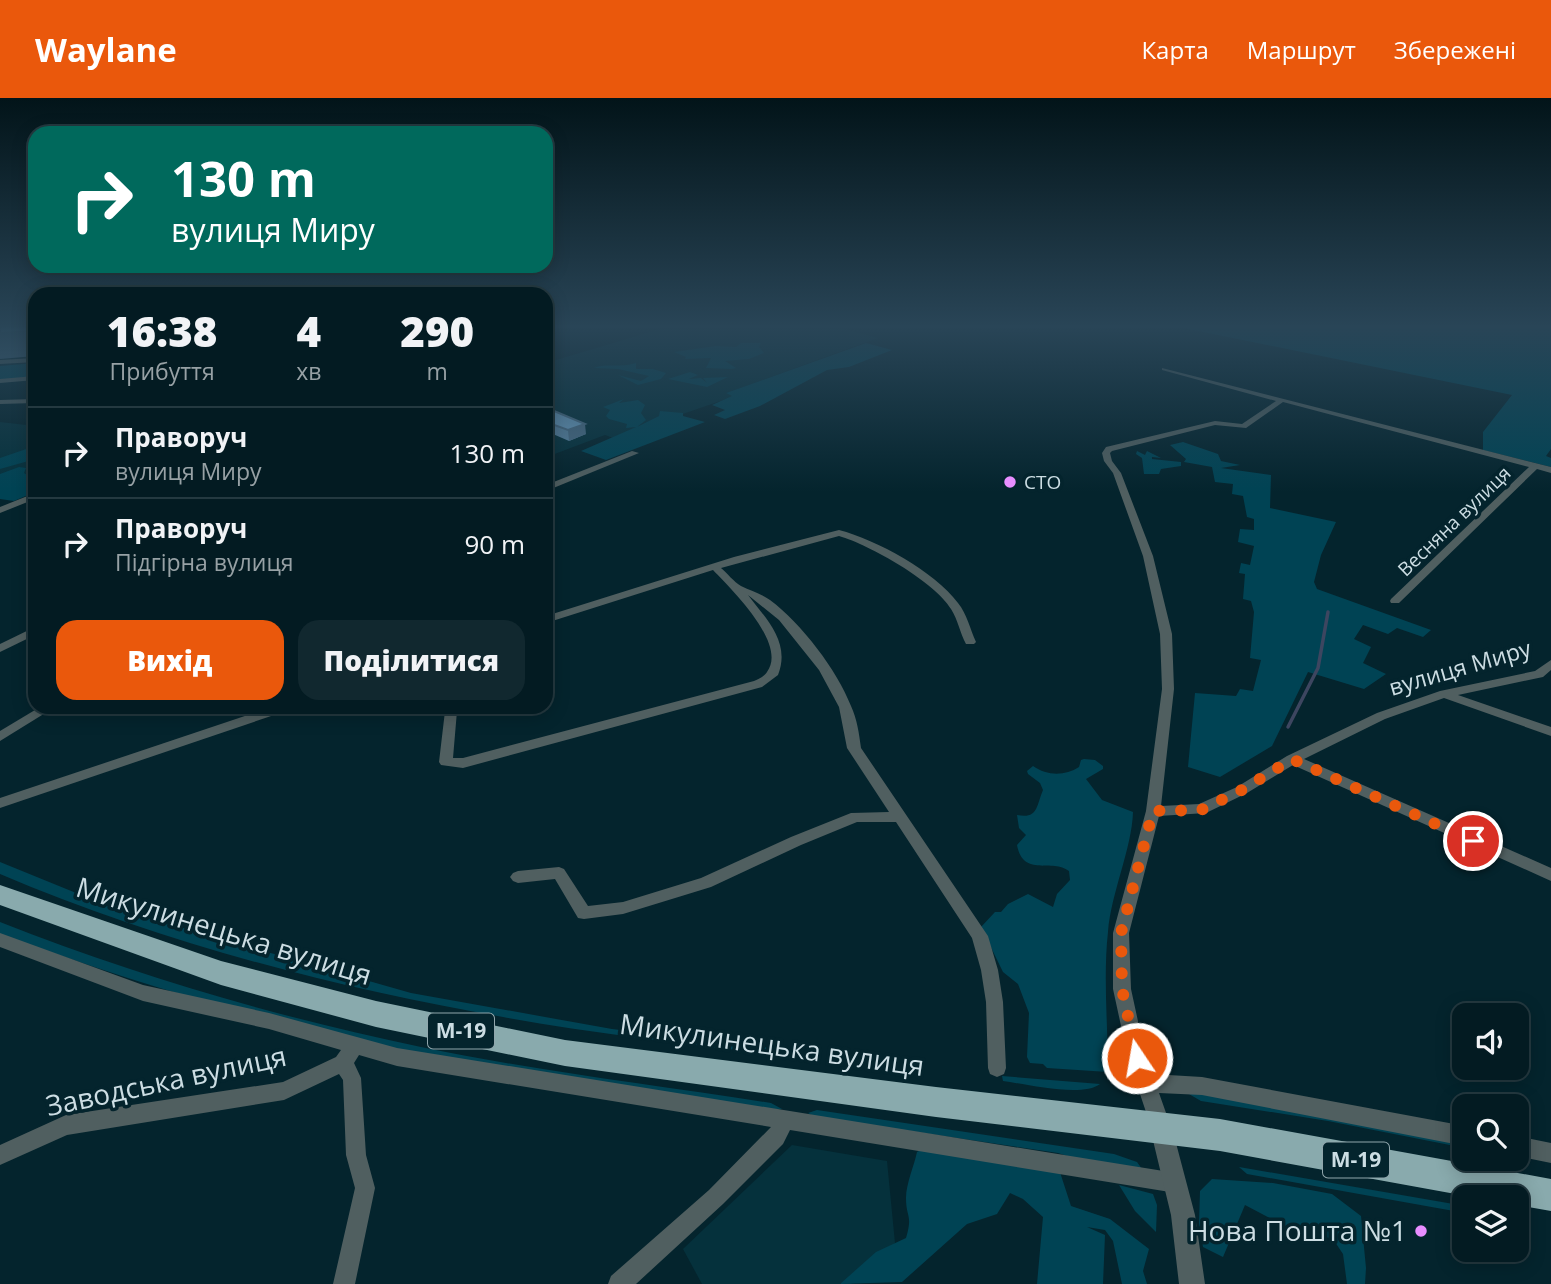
<!DOCTYPE html>
<html lang="uk">
<meta charset="utf-8">
<style>
:root{--surface:#031b22;--page:#11282f;--text:#f1f3f6;--muted:#97a1a5;--line:#243940;--accent:#ea580c}
body{margin:0;font-family:"Open Sans",sans-serif;background:var(--page);color:var(--text);height:100vh;display:flex;flex-direction:column;font-size:26px;white-space:nowrap}
*{box-sizing:border-box;margin:0}
p{font-size:23px;color:var(--muted)}
.icon{flex:none;width:38px;height:38px;fill:none;stroke:currentColor;stroke-width:2;stroke-linecap:round;stroke-linejoin:round}
.map{position:relative;flex:1;overflow:hidden}
.drawer{position:absolute;left:28px;top:189px;width:525px;height:427px;display:flex;flex-direction:column;background:var(--surface);border-radius:21px;box-shadow:0 4px 18px #0003,0 0 0 2px var(--line)}
.drawer>*{flex:none}
.hud{position:absolute;left:28px;top:28px;width:525px;height:147px;border-radius:21px;box-shadow:0 4px 18px #0003,0 0 0 2px var(--line);background:#00695c;color:#fff;overflow:hidden}
.tools{position:absolute;left:1452px;top:905px;display:grid;gap:14px}
.tools a{display:grid;place-items:center;width:77px;height:77px;border-radius:14px;background:var(--surface);box-shadow:0 4px 18px #0003,0 0 0 2px var(--line);font-size:35px}
.pin{position:absolute;display:grid;place-items:center;width:60px;height:60px;color:#fff;margin:-30px;border:4px solid #fff;border-radius:50%;box-shadow:0 2px 7px #0007}
.me{position:absolute;width:77px;margin:-38px;rotate:348deg;stroke-linejoin:round;filter:drop-shadow(0 0 5px #0008)}
.turn{display:flex;align-items:center;gap:24px;height:147px;padding:0 28px;font-size:32px}
.turn .icon{width:91px;height:91px;stroke-width:2.5}
.turn b{display:block;font-size:49px;line-height:60px}
.eta{display:flex;justify-content:space-evenly;align-items:center;height:119px;text-align:center}
.eta b{font-size:42px;font-weight:800;line-height:49px}
.action{display:flex;gap:14px;margin-top:auto;padding:14px 28px}
.action a{flex:1;height:80px;border-radius:21px;background:var(--accent);color:#fff;font-size:28px;font-weight:800;line-height:80px;text-align:center}
.action a+a{background:var(--page);color:var(--text)}
ul{padding:0;list-style:none}
li{display:flex;align-items:center;gap:21px;height:91px;padding:0 28px;border-top:2px solid var(--line)}
li div{flex:1}
li b{display:block;font-size:26px}
li em{font-style:normal}
header{display:flex;align-items:center;gap:42px;box-sizing:border-box;height:98px;padding:0 35px;background:var(--accent);color:#fff}
header strong{font-size:33px}
nav{display:flex;gap:38px;margin-inline-start:auto;font-size:24px}
.map>svg:first-child{display:block}
.built{fill:#05313c}
.green{fill:#004354}
.lines{fill:none;stroke-linecap:round;stroke-linejoin:round}
.stream{stroke:#3d4660;stroke-width:3.5}
.minor{fill:#505f60;fill-rule:evenodd}
.tertiary{fill:#505f60;fill-rule:evenodd}
.trunk{fill:#89aaad;fill-rule:evenodd}
.wall{fill:#5b85a3}
.shaded-wall{fill:#4a6c85}
.building{fill:#6a9bbe;stroke:#4a6c85;stroke-width:2}
.route{stroke:#ea580c;stroke-width:12;stroke-dasharray:0 21.6}
.poi-dot{fill:#e88eff;stroke:#04242d;stroke-width:2.5}
.labels{text-anchor:middle;stroke-width:7;stroke-linejoin:round;paint-order:stroke}
.far-poi-label{font-size:19px;fill:#ccdde3;stroke:#04242d;text-anchor:start}
.far-street-label{font-size:19px;fill:#ccdde3;stroke:#04242d}
.shield{fill:#04242d;stroke:#90a6ac;stroke-width:2}
.shield-label{font-size:21px;font-weight:bold;fill:#ccdde3}
.street-label{font-size:23px;fill:#ccdde3;stroke:#04242d}
.near-street-label{font-size:28px;fill:#ccdde3;stroke:#04242d}
.near-poi-label{font-size:28px;fill:#ccdde3;stroke:#04242d;text-anchor:end}
</style>
<header>
<strong>Waylane</strong>
<nav><a>Карта</a><a>Маршрут</a><a>Збережені</a></nav>
</header>
<div class="map">
<svg width="1551" height="1186" viewBox="0 0 1551 1186">
<rect width="100%" height="100%" fill="#04242d"/>
<g class="built">
<path d="M670 228H833L878 240 727 295 735 298 613 340 605 337 552 357 546 354V265Z"/>
<path d="M0 324 35 328V392L0 390Z"/>
<path d="M792 1047 887 1063 895 1145 851 1186H702L683 1151Z"/>
</g>
<g class="green">
<path d="M1174 228H1551V351L1546 358 1551 360V369L1483 352V334L1512 297Z"/>
<path d="M741 245H761L759 249 764 255 749 261 725 263 736 270 732 271 706 270 711 260 685 261 686 259 674 254 716 248 736 249Z"/>
<path d="M866 245 892 252 849 269 827 272 760 308 725 321 714 317 725 312 712 307 732 298 726 295Z"/>
<path d="M35 265V279L0 283V268Z"/>
<path d="M636 265V271H653L666 275 661 281 638 287 618 277 641 283 649 278 618 271 594 270C605 265 620 270 636 265Z"/>
<path d="M690 274 698 277 689 281 701 280 707 285 703 280 728 279 707 289 668 281Z"/>
<path d="M624 301 619 305 638 302 645 307 641 315 646 322 637 329 659 318 660 313 683 315V318L705 324 606 362 581 353 636 329 626 330 627 326 609 321 606 318 610 312 603 309Z"/>
<path d="M1183 344 1218 356 1221 363 1240 367 1221 370 1271 377 1270 410 1336 424 1321 457 1314 484 1317 491 1431 532 1423 539 1397 530 1388 536 1363 527 1354 541 1371 549 1363 565 1386 576 1364 591 1308 574 1272 648 1220 679 1188 669 1195 595 1236 598 1240 591 1253 593 1261 562 1250 560 1254 514 1251 503 1243 501 1245 476 1239 475 1241 465 1250 467 1254 448 1238 444 1240 431 1254 432V421L1247 419 1243 398 1232 396 1233 386 1215 384 1212 369 1184 364 1186 361 1170 347Z"/>
<path d="M35 348 32 362 0 371V360Z"/>
<path d="M1137 353 1145 357 1147 353 1161 360 1152 359V361L1181 364V368L1161 371 1159 376H1144L1142 360 1136 356Z"/>
<path d="M19 369 26 370 24 375 35 382V394L14 403 0 401V376Z"/>
<path d="M1084 661 1095 662 1103 668V671L1086 681 1102 702 1133 714C1132 750 1111 795 1108 834 1103 879 1108 928 1108 974L1047 970 1043 966 1030 965 1027 959 1029 915 1018 886 1003 874 981 829 995 814H1001L1008 806 1028 796 1053 809 1057 796 1070 782 1069 773C1053 760 1023 780 1017 747L1026 737 1019 730 1017 717C1038 721 1036 709 1043 692L1040 685 1028 676 1027 673 1033 668C1047 678 1065 678 1079 669L1081 662Z"/>
<path d="M0 764 113 810 411 895 612 931 771 950 776 953 770 956C681 945 591 935 503 919 332 889 160 844 0 776Z"/>
<path d="M0 824C137 878 277 919 421 949 537 973 654 987 771 1005L782 1011 769 1012C652 993 534 977 418 955 275 927 136 886 0 836Z"/>
<path d="M1002 978 1100 986C1082 1000 1026 986 1003 983Z"/>
<path d="M1182 992 1465 1044V1050L1328 1023 1201 1003Z"/>
<path d="M817 1012 1114 1056 1137 1064 1142 1071 1089 1065 1058 1055 815 1019 808 1015Z"/>
<path d="M928 1048 1057 1065 1071 1108 1110 1121 1149 1151 1143 1173 1147 1186H1122L1113 1143 1105 1132 1087 1129 1105 1137 1103 1186H1037L1043 1119 1023 1101 1010 1095 997 1116 967 1126 902 1184 840 1186 876 1154 906 1140C913 1116 906 1120 906 1100 906 1086 914 1068 917 1054Z"/>
<path d="M1239 1069 1465 1108V1115L1247 1076Z"/>
<path d="M1212 1081 1273 1085 1332 1096 1361 1118 1366 1170 1365 1186H1347L1343 1156 1333 1141 1285 1128 1245 1107 1223 1159 1203 1149 1199 1125 1200 1093Z"/>
<path d="M1119 1087 1153 1096 1157 1107 1156 1134 1135 1113Z"/>
</g>
<g class="lines">
<path class="stream" d="M1288 629 1318 570 1328 514"/>
<g class="minor">
<path d="M35 260V264L0 266V262Z"/>
<path d="M1162 270 1551 369V375L1537 371 1399 505H1391L1390 503 1391 501 1529 369 1283 304 1246 330 1215 327 1112 353 1110 355 1112 363 1121 375 1153 458 1172 536 1174 591 1161 708 1199 706 1237 689 1287 658 1377 615 1440 593 1535 573 1551 562V572L1543 579 1458 597 1551 629V638L1444 600 1385 621 1304 661 1551 770V783L1293 667 1247 695 1206 715 1159 718 1129 835 1131 891 1146 960 1152 976 1202 979 1465 1028V1048L1202 997 1159 995 1171 1029 1168 1036 1161 1039 1154 1036 1151 1029 1128 960 1113 891V835L1146 713 1162 591 1160 536 1143 458 1113 375 1104 363 1102 355 1106 349 1215 323 1242 326 1276 303 1162 272Z"/>
<path d="M35 278V282L0 285V281Z"/>
<path d="M35 301V305L0 306V302Z"/>
<path d="M632 353 639 355 546 393V387Z"/>
<path d="M35 395V401L0 415V409Z"/>
<path d="M839 432C877 442 934 473 958 505 967 516 970 531 976 544L974 546H966C960 535 958 522 951 511 935 484 870 447 839 438L721 470C727 475 734 484 741 488 751 493 760 495 770 502 801 525 837 572 851 608 857 621 859 635 861 650L988 838 998 872 1003 904 1006 970 1004 976 997 979 990 976 988 970 986 904 981 872 972 840 896 724H857L801 747 711 789 623 816 584 821 578 820 555 781 518 785 513 783 510 779 513 775 518 773 559 769 564 771 588 808 623 804 701 780 791 739 851 715 889 714 847 650 839 609 819 572 779 522 748 497C766 521 791 544 778 577L762 589 463 670 441 667 439 664 445 613 451 609 457 613 453 660H463L754 583C758 581 765 578 767 574 788 546 731 491 713 472L546 525V518L734 459Z"/>
<path d="M35 529V537L0 554V546Z"/>
<path d="M40 609H55L0 643V633Z"/>
<path d="M272 609H291L289 612 0 710V700Z"/>
<path d="M0 835 143 887 269 915 397 950 1176 1075 1183 1078 1186 1085 1183 1092 1176 1095 790 1032 783 1046 723 1106 636 1186H608L611 1178 709 1092 771 1029 397 968 359 957 354 965 361 980 366 1057 375 1090 355 1186H333L355 1090 346 1057 343 982 339 976 284 1002 67 1037 0 1067V1047L66 1017 283 984 336 959 341 952 269 931 143 903 0 849Z"/>
<path d="M1517 1038 1551 1045V1065L1517 1058Z"/>
</g>
<path class="tertiary" d="M1161 1019 1169 1022 1172 1030 1195 1117 1205 1186H1179L1171 1117 1150 1030 1153 1022Z"/>
<path class="trunk" d="M0 787 221 863 376 903 565 942 936 989 1220 1021 1551 1081V1113L1517 1107V1099H1472L1220 1053 936 1019 565 968 376 929 221 887 0 807Z"/>
</g>
<path class="wall" d="M546 311 586 336 569 343 546 333Z"/>
<g class="shaded-wall">
<path d="M35 233V258L0 261V235Z"/>
<path d="M585 326 586 336 569 343 568 332Z"/>
</g>
<g class="building">
<path d="M0 228H35V233L0 235Z"/>
<path d="M547 310 585 326 568 332 546 324V311Z"/>
</g>
<linearGradient id="sky" x2="0" y2="1"><stop stop-color="#021419"/><stop offset="0.58" stop-color="#294557"/><stop offset="1" stop-color="#294557" stop-opacity="0"/></linearGradient>
<rect width="1551" height="394" fill="url(#sky)"/>
<g class="lines">
<path class="route" d="M1137 960 1122 891 1121 835 1153 713 1201 712 1242 692 1292 661 1473 743"/>
</g>
<g class="poi-dot">
<circle cx="1010" cy="384" r="7"/>
<circle cx="1421" cy="1133" r="7"/>
</g>
<g class="labels">
<g class="far-poi-label">
<text x="1024" y="391">СТО</text>
</g>
<g class="far-street-label">
<text transform="translate(1454 423) rotate(-44)" y="7">Весняна вулиця</text>
</g>
<g class="shield">
<rect x="428" y="915.5" width="66" height="35" rx="5"/>
<rect x="1323" y="1044.5" width="66" height="35" rx="5"/>
</g>
<g class="shield-label">
<text x="461" y="940">М-19</text>
<text x="1356" y="1069">М-19</text>
</g>
<g class="street-label">
<text transform="translate(1460 570) rotate(-16)" y="8">вулиця Миру</text>
</g>
<g class="near-street-label">
<text transform="translate(224 833) rotate(17)" y="10">Микулинецька вулиця</text>
<text transform="translate(772 947) rotate(8)" y="10">Микулинецька вулиця</text>
<text transform="translate(166 983) rotate(-12)" y="10">Заводська вулиця</text>
</g>
<g class="near-poi-label">
<text x="1407" y="1143">Нова Пошта №1</text>
</g>
</g>
</svg>
<div class="tools">
<a><svg class="icon" aria-label="sound" viewBox="0 0 24 24"><path d="M4 9h4l5-4v14l-5-4H4zM17 9q2 3 0 6"/></svg></a>
<a><svg class="icon" aria-label="search" viewBox="0 0 24 24"><circle cx="10" cy="10" r="6"/><path d="M15 15l6 6"/></svg></a>
<a><svg class="icon" aria-label="layers" viewBox="0 0 24 24"><path d="M12 4l9 5-9 5-9-5zM3 14l9 5 9-5"/></svg></a>
</div>
<div class="pin" style="left:1473px;top:743px;background:#d93025"><svg class="icon" aria-label="arrive" viewBox="0 0 24 24"><path d="M6 21V4h12l-3 4 3 4H6"/></svg></div>
<svg class="me" style="left:1137px;top:960px" viewBox="-20 -20 40 40"><circle r="17" fill="#ea580c" stroke="#fff" stroke-width="3"/><path d="M0-11L8 9 0 5-8 9z" fill="#fff"/></svg>
<div class="hud">
<div class="turn"><svg class="icon" aria-label="right" viewBox="0 0 24 24"><path d="M7 20v-9h11M14 6l5 5-5 5"/></svg><div><b>130 m</b>вулиця Миру</div></div>
</div>
<section class="drawer">
<div class="eta">
<div><b>16:38</b><p>Прибуття</p></div>
<div><b>4</b><p>хв</p></div>
<div><b>290</b><p>m</p></div>
</div>
<ul>
<li><svg class="icon" aria-label="right" viewBox="0 0 24 24"><path d="M7 20v-9h11M14 6l5 5-5 5"/></svg><div><b>Праворуч</b><p>вулиця Миру</p></div><em>130 m</em></li>
<li><svg class="icon" aria-label="right" viewBox="0 0 24 24"><path d="M7 20v-9h11M14 6l5 5-5 5"/></svg><div><b>Праворуч</b><p>Підгірна вулиця</p></div><em>90 m</em></li>
</ul>
<div class="action"><a>Вихід</a><a>Поділитися</a></div>
</section>
</div>
